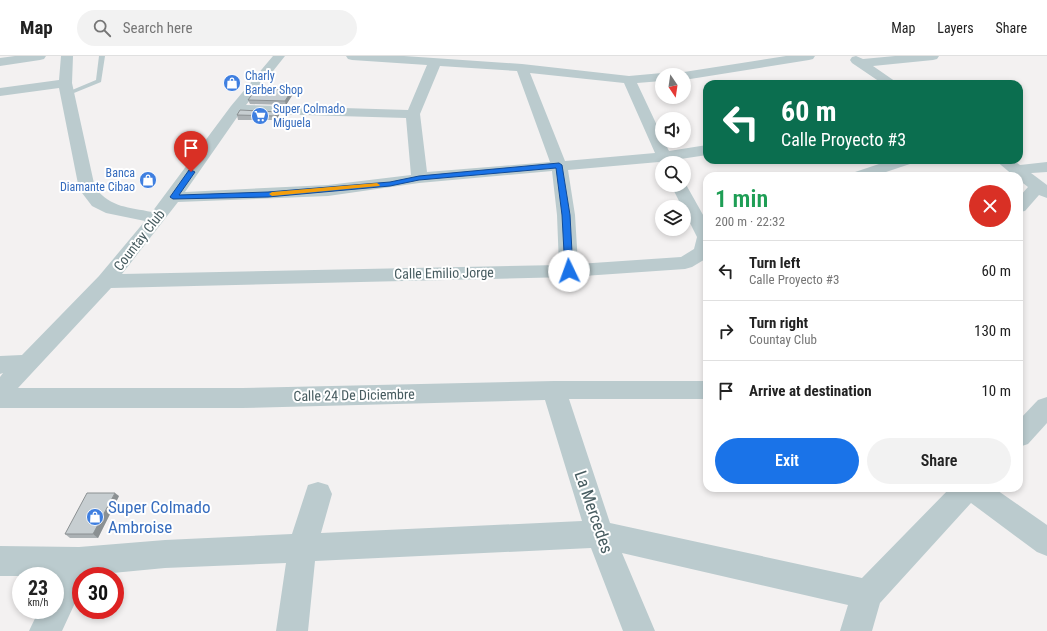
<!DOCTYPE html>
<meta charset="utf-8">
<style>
:root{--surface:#fff;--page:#f2f2f2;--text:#222;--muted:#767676;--line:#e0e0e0;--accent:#1a73e8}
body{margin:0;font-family:"Roboto Condensed",sans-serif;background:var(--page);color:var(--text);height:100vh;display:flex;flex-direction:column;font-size:15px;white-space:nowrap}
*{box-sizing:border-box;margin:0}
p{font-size:13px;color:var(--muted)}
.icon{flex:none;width:22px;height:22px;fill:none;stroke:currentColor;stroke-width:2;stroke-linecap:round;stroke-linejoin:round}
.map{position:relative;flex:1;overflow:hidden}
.details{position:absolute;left:703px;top:116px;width:320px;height:320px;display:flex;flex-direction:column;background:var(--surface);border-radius:12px;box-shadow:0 2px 6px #0003}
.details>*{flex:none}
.top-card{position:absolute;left:703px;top:24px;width:320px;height:84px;border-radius:12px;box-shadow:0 2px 6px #0003;background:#0b6e4f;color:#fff;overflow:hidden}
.needle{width:26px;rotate:167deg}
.fabs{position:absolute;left:655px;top:12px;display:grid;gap:8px}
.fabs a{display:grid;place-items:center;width:36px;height:36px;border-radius:50%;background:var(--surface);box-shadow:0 2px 6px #0003;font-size:20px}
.speed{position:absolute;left:12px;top:511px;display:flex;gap:8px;font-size:20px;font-weight:700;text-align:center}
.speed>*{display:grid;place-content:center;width:52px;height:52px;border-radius:50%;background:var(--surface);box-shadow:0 2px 6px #0003;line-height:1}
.speed small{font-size:10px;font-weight:400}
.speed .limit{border:6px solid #d22;background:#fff;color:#111}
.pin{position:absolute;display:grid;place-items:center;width:34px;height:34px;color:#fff;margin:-41px -17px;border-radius:50% 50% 50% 0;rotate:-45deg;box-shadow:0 0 4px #0007}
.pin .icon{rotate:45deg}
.me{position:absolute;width:44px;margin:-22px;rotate:357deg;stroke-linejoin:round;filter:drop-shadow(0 0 3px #0008)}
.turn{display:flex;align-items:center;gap:14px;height:84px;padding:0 12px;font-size:18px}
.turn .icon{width:52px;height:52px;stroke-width:2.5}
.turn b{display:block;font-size:28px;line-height:34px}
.round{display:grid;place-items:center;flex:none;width:42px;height:42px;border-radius:21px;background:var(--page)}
.head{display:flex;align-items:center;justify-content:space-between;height:68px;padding:0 12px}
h1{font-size:24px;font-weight:600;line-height:30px;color:#1e9e55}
.button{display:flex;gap:8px;margin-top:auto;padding:8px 12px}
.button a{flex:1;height:46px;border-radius:24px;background:var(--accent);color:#fff;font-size:16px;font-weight:600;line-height:46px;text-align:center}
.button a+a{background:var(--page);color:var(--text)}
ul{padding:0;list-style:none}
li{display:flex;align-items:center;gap:12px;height:60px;padding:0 12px;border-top:1px solid var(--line)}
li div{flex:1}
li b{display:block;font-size:15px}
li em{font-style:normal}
header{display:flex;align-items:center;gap:24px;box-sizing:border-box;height:56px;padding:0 20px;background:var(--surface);border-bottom:1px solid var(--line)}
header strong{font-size:19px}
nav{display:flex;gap:22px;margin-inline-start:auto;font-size:14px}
.search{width:280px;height:36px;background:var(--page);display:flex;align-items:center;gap:10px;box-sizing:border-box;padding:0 14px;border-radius:22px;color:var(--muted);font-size:15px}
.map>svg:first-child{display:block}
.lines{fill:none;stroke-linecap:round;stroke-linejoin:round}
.service{fill:#bbcbce;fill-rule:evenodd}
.minor{fill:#bbcbce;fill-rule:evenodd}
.tertiary{fill:#bbcbce;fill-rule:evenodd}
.wall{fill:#abb1b4}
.shaded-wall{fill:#8b9092}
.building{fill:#c7ced1;stroke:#8b9092}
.route{fill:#1a73e8;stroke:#114b97}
.slow{fill:#f59e0b}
.labels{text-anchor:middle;stroke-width:4;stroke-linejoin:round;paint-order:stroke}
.far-shop-label{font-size:12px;fill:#366cbe;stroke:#fff;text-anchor:start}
.street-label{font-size:14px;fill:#475c60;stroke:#fff}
.near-shop-label{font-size:17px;fill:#366cbe;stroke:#fff;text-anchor:start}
.near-street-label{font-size:17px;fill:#475c60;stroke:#fff}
</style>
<header>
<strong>Map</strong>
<div class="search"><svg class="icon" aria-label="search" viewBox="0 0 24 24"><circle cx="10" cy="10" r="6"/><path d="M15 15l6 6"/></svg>Search here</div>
<nav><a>Map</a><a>Layers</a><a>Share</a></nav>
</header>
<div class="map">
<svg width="1047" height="575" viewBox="0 0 1047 575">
<rect width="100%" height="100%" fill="#f3f1f1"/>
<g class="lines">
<path class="service" d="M99 0H105L101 26 69 39H65V37L96 24Z"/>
<g class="minor">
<path d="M61 0H73L72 27 95 132C112 152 128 151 152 156L231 50 273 0H285L246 49 408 54 427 9 352 4 348 3 346 0H404L522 8 629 20 662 17 667 18 662 19V25L637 27 662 80V85H664L669 95 707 89V99L674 104 675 107H662V111L659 106 568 114 575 159 578 208 681 201 694 193 697 181 684 155V151H682L671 129H684V125L707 166V202L692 211 685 213 569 221 111 232 18 332H242L554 325H707V343H569L610 467 862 522 950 432H994L1047 469V500L1037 496 971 447 880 547 872 575H840L848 549 622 497 655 575H623L591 492 315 505 308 575H276L286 507 165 512 81 520V534L62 575H29L39 554H55L56 520H0V490L79 491 165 484 292 478 308 429 318 426 328 429 332 438 321 477 582 465 545 344 242 352H0V321L3 317 0 318V300L22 299 99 220 145 165 106 157 92 150 79 133 59 32 0 40V32L59 24ZM440 10 517 15 550 106 427 116 420 58ZM530 17 624 27 655 97 565 105ZM240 57 406 62 411 119 328 129 185 136ZM552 115 557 159 559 209 122 218 178 146 328 140 419 127Z"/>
<path d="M786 0H815L813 3 809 4 684 24V19H678L684 16Z"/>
<path d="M856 0 863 3 895 0H939L937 3 933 4 873 10 899 28H883L852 7 850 4 852 1Z"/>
<path d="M891 104H915L913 107 874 120H850L852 117Z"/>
<path d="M995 104H1013L1020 109 1047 106V116L1031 117 1047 129V142L1039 139 1025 155 1019 156V141L1028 131 1019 124V120H1014Z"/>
<path d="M1047 341V367L1028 388 1019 391V364L1038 344Z"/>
</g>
<path class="tertiary" d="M15 0H46L44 3 40 4 0 10V2Z"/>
</g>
<g class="wall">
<path d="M293 38 286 49 250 48 248 44Z"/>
<path d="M278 56 279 60 276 64H238L237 59Z"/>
<path d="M119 440 98 482H70L65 478Z"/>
</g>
<g class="shaded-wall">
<path d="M292 34 293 38 286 49 285 45Z"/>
<path d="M278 56 279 60 276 64 275 60Z"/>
<path d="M115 437 119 440 98 482 93 478Z"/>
</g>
<g class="building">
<path d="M256 33 292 34 285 45 248 44Z"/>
<path d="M240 54 278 56 275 60 237 59Z"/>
<path d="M87 437H115L93 478H65Z"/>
</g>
<path class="route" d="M559 107 562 109 570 159 573 215 569 218 565 215 562 159 556 112 419 124 390 130 268 141 173 143 170 141 189 114H191L195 116 179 139 268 136 390 126 419 120Z"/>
<path class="slow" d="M377 127 380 129 379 130 272 140 269 138 272 136Z"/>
<defs>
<g id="shop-disc" transform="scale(0.9)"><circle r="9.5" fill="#3f7fe0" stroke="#fff"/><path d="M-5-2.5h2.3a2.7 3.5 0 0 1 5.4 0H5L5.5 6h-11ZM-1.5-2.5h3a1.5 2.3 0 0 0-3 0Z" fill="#fff"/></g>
<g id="supermarket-disc" transform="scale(0.9)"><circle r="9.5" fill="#3f7fe0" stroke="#fff"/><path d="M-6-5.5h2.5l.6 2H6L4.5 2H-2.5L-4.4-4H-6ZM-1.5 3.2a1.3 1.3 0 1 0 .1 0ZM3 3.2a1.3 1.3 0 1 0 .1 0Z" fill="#fff"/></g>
</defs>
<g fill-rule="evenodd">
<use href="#shop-disc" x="232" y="27"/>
<use href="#supermarket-disc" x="260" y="60"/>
<use href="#shop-disc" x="148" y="124"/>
<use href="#shop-disc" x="95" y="461"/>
</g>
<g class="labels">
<g class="far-shop-label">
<text x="245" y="24">Charly<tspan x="245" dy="14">Barber Shop</tspan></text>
<text x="273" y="57">Super Colmado<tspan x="273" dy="14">Miguela</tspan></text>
<text x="135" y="121" text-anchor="end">Banca<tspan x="135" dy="14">Diamante Cibao</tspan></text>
</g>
<g class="street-label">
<text transform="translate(139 184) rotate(-52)" y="5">Countay Club</text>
<text transform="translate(444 217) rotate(-1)" y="5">Calle Emilio Jorge</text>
<text transform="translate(354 339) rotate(-1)" y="5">Calle 24 De Diciembre</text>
</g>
<g class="near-shop-label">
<text x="108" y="457">Super Colmado<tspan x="108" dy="20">Ambroise</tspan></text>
</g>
<g class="near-street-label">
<text transform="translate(594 456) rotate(71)" y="6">La Mercedes</text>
</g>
</g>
</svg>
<div class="fabs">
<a><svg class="needle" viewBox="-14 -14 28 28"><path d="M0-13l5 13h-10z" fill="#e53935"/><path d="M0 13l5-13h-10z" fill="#767676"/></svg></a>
<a><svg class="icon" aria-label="sound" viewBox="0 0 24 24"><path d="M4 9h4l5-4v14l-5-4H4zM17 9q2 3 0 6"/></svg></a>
<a><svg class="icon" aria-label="search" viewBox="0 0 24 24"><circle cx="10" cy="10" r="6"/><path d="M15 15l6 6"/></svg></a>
<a><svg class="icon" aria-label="layers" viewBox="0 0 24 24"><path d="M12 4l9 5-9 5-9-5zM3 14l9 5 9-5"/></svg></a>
</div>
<div class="speed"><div>23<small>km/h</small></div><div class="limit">30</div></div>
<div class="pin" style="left:191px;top:116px;background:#d93025"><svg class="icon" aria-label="arrive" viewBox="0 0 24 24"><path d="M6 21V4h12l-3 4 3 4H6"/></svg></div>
<svg class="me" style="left:569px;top:215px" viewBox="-20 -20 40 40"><circle r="19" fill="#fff"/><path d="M0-13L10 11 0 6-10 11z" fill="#1a73e8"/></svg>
<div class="top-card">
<div class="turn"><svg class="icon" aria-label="left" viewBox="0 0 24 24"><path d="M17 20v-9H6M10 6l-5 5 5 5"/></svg><div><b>60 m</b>Calle Proyecto #3</div></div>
</div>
<section class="details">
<div class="head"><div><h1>1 min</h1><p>200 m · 22:32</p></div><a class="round" style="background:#d93025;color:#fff"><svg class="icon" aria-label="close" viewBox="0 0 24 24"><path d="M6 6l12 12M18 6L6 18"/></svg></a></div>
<ul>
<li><svg class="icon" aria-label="left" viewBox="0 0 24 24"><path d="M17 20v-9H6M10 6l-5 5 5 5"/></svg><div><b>Turn left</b><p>Calle Proyecto #3</p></div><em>60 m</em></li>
<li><svg class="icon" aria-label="right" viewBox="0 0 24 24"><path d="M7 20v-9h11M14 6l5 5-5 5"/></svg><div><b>Turn right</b><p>Countay Club</p></div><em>130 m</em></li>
<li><svg class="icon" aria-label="arrive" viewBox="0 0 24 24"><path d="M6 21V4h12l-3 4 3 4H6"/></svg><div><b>Arrive at destination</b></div><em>10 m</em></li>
</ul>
<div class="button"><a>Exit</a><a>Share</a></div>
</section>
</div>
